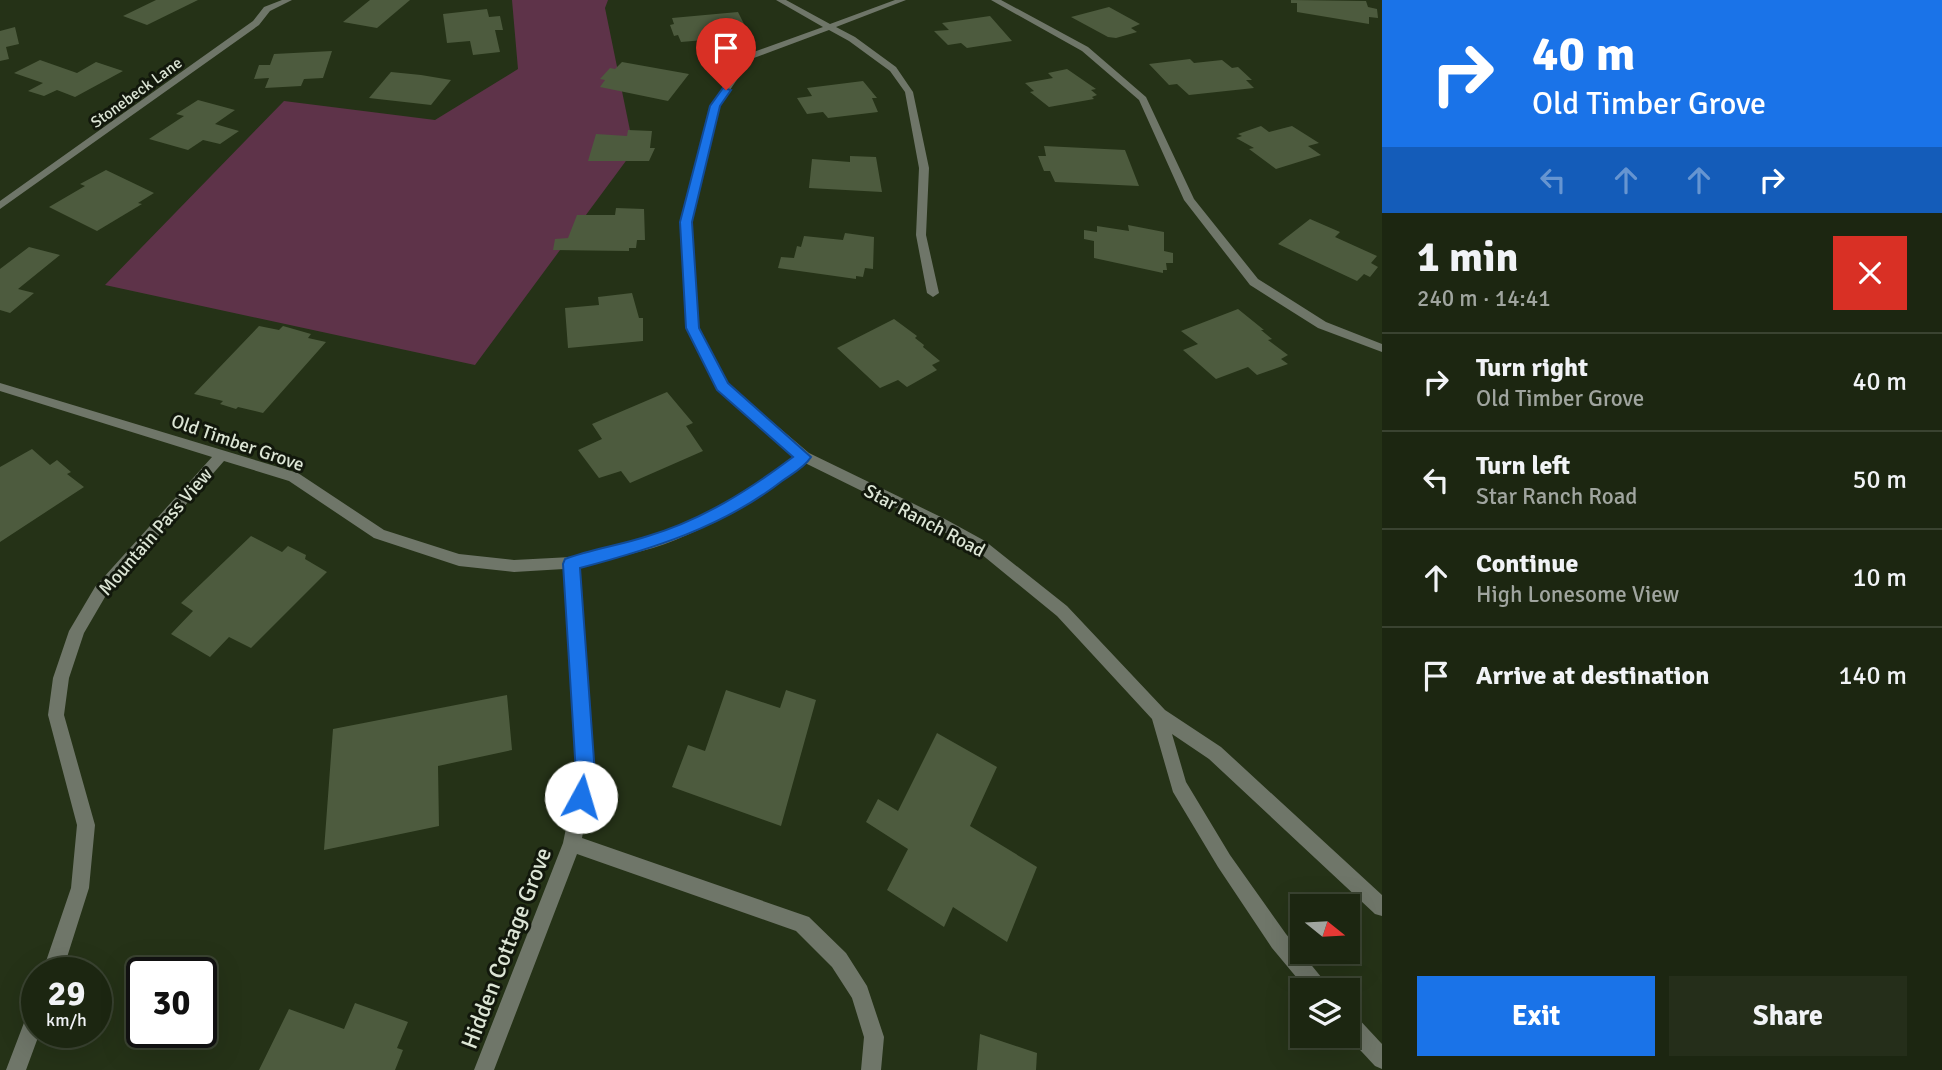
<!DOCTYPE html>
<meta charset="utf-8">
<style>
:root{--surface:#1c2611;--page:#252e1a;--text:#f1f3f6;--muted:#a0a59f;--line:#3a4331;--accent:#1a73e8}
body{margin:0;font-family:Signika,sans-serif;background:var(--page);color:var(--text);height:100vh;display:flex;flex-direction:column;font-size:26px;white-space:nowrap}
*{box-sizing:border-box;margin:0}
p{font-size:23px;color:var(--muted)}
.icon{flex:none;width:38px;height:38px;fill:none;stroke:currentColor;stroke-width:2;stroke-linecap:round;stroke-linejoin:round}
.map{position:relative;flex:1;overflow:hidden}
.side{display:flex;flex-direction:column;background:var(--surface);width:560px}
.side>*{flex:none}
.hud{background:#1a73e8;color:#fff;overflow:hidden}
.needle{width:46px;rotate:108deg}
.tools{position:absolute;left:1290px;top:894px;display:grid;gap:14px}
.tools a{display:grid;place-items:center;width:70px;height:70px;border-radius:0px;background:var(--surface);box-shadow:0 7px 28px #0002,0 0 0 2px var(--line);font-size:35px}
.speed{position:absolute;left:21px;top:957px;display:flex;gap:14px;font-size:35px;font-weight:700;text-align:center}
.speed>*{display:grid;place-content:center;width:91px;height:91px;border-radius:50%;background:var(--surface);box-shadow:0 7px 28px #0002,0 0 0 2px var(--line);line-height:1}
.speed small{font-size:18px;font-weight:400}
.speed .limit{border:4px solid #111;border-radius:10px;background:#fff;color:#111}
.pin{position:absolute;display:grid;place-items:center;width:60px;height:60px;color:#fff;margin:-72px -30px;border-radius:50% 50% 50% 0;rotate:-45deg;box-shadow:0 0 7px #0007}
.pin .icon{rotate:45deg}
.me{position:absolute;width:77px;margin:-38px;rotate:6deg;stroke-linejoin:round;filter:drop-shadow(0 0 5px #0008)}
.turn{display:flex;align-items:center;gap:24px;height:147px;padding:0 35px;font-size:32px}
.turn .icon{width:91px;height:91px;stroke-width:2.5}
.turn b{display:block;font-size:49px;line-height:60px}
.lanes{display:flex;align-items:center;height:66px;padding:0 35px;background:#0003;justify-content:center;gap:35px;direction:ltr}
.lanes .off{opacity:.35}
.round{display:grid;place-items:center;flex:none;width:74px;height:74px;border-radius:0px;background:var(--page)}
.summary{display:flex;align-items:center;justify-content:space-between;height:119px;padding:0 35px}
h1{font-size:42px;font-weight:700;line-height:52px}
.primary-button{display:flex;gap:14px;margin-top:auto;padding:14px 35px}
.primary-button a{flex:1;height:80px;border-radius:0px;background:var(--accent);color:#fff;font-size:28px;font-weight:700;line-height:80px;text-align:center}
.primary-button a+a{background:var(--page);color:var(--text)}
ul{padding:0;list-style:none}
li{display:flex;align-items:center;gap:21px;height:98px;padding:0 35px;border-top:2px solid var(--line)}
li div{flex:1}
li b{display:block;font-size:26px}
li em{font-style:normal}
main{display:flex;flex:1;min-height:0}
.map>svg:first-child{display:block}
.green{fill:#5e3349}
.building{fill:#4d5b3e}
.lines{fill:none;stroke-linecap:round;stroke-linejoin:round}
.minor{fill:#6f7669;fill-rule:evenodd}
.route{fill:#1a73e8;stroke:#114b97;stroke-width:2}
.labels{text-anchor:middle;stroke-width:6;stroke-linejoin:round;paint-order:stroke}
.far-street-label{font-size:16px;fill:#dce5d5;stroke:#12180c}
.street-label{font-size:19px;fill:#dce5d5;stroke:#12180c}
.near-street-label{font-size:23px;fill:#dce5d5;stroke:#12180c}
</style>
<main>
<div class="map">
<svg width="1382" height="1070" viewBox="0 0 1382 1070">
<rect width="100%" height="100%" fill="#253217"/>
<path class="green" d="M512 0H608L605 8 634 150 475 365 105 285 284 101 435 120 518 69Z"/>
<g class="building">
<path d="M156 0H198L147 25 123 16Z"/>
<path d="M370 0H410L377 28 343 22Z"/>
<path d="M1291 0 1366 1 1368 7 1377 9 1378 18 1369 17V24L1297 12V3H1291Z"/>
<path d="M1109 7 1140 24 1131 28 1137 32 1116 38 1108 37 1071 17Z"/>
<path d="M487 9 489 17 500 16 503 30H495L500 52 473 55 470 41 447 43 443 14Z"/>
<path d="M738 12 750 36 681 42 678 35 674 36 670 25 674 24 672 18Z"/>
<path d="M990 16 1012 41 967 48 961 43 948 45 934 31 949 30 942 23Z"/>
<path d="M15 27 19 44 6 47 9 59 0 61V31Z"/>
<path d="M332 51 323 78 304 79 301 86 265 88 269 78 254 79 259 65H270L274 54Z"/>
<path d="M1190 59 1194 63 1222 60 1232 68 1238 67 1252 80H1246L1254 88 1189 95 1177 84 1169 85 1149 64Z"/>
<path d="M40 60 77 73 96 62 123 71 75 97 57 90 44 96 28 91 43 83 14 73Z"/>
<path d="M622 62 689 74 668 101 600 87 605 80 600 79 610 68 615 69Z"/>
<path d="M1067 69 1096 89 1091 90 1097 95 1092 97 1094 99 1049 107 1030 92 1034 91 1025 83 1053 78 1048 73Z"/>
<path d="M391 72 421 75 451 80 431 105 369 98Z"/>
<path d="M863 81 877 98H872L878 112 828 118 823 112 807 114 797 98 812 96 807 88Z"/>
<path d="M198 100 235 110 215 124 239 131 220 144 203 140 188 150 149 139 184 116 176 114Z"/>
<path d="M1261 126 1269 132 1292 126 1319 143 1308 146 1321 155 1276 169 1249 149 1254 148 1236 138 1242 136 1238 134Z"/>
<path d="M628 130 652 131 650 148H655L649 161H588L596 134 627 136Z"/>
<path d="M1044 146 1125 150 1139 186 1055 182 1050 171H1044L1038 156H1046Z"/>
<path d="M850 156 876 157 882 192 809 188 812 159 850 162Z"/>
<path d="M106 170 154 193 138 203 142 204 97 231 49 207 85 186 80 184Z"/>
<path d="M616 208 644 209 645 240H637L636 248H629V251L553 250 555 239 568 238 577 215H615Z"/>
<path d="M1310 219 1340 232 1335 237 1377 256 1371 263 1378 267 1370 277 1364 274 1357 281 1278 244Z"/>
<path d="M1128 225 1164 232V251L1173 253V263H1166L1167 270H1163V273L1094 258V241L1084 239V230L1097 232V226L1129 231Z"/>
<path d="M845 233 874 237 873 269 865 268 863 277 856 276V279L778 268 781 257 794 258 797 246 801 247 804 236 843 240Z"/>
<path d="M29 247 60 255 18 289 34 293 10 313 0 310V269Z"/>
<path d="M632 293 639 318H643V341L568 348 565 308 599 305 598 297Z"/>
<path d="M1238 309 1264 330H1261L1272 339 1268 340 1288 355 1281 359 1288 364 1257 375 1248 367 1216 379 1183 350 1198 344 1181 331Z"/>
<path d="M894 319 917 336 915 338 924 345 923 347 940 361 932 365 937 370 907 387 898 380 880 388 837 348Z"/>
<path d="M259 326 279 330 283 326 311 334 308 338 326 342 263 413 238 407 236 409 220 404 223 401 194 394Z"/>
<path d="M667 392 693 423 686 426 703 451 630 483 621 471 599 478 578 450 602 439 592 424Z"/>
<path d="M32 449 50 465 57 460 71 472 67 474 84 487 0 542V467Z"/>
<path d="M251 536 282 552 288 546 306 555 305 559 327 572 251 648 229 637 210 657 171 634 193 611 181 603Z"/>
<path d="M726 690 780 708 786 690 816 700 781 826 672 787 688 745 705 751Z"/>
<path d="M507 695 512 750 438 766 439 826 324 850 333 729Z"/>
<path d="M937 733 997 767 970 826 1037 867 1007 942 953 907 944 927 887 890 908 849 866 822 878 799 898 811Z"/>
<path d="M355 1003 408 1022 397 1048 403 1050 395 1070H259L289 1009 344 1029Z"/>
<path d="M980 1034 1037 1053 1036 1070H977Z"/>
</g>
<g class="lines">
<g class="minor">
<path d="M282 0H292L270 11 259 25 0 209V201L253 21 264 7Z"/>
<path d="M776 0H786L830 24 895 0H906L836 27 855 37 896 67 913 92 929 168 926 235 939 293 933 297 927 293 916 235 919 168 905 92 890 71 849 41 829 30 751 59 719 106 691 222 699 328 727 383 809 453 945 519 985 541 1067 606 1165 710 1221 747 1382 895V916L1375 914 1209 759 1172 734 1186 782 1230 855 1286 934 1326 983 1329 990H1307L1272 948 1218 867 1173 792 1152 719 1057 616 975 549 935 527 805 463C758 498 709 530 653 548 628 555 603 561 578 567L593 774 582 838 809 917 846 953 867 986 884 1037 881 1070H861L864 1037 852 998 832 967 796 931 577 854 494 1070H474L563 843 577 774 564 569 514 572 459 566 374 538 289 481 224 461 105 597 84 633 69 678 64 715 95 825 89 888 62 973H42L71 888 77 825 48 715 53 678 69 631 95 587 212 457 0 391V383L298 473 384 530 459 554 514 560 571 557 650 537 694 519 749 490 795 457 718 389 687 328 681 222 711 106 745 55 823 27Z"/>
<path d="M991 0H1001L1088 47 1146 97 1194 199 1258 279 1326 322 1382 344V352L1318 328 1250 285 1184 200 1139 100 1082 51Z"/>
<path d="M37 1004V1032H40L26 1070H6L30 1007Z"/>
<path d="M1348 1012 1355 1015 1382 1044V1069L1375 1066 1347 1036Z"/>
</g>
</g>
<path class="route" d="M723 88 731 90 720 106 692 222 699 328 728 383 811 457C805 467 792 474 782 481 723 527 652 549 580 568L595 774 588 804 581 807 574 804 571 797 576 774 563 564 565 559C592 549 621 545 648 536 702 520 749 490 793 457L717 390 686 328 680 222 710 106Z"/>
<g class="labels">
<g class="far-street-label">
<text transform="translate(136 92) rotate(-36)" y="6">Stonebeck Lane</text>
</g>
<g class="street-label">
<text transform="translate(238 442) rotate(19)" y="7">Old Timber Grove</text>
<text transform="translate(925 520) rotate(28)" y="7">Star Ranch Road</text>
<text transform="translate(155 531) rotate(-49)" y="7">Mountain Pass View</text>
</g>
<g class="near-street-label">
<text transform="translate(506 948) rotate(-69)" y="8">Hidden Cottage Grove</text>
</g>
</g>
</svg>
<div class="tools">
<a><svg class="needle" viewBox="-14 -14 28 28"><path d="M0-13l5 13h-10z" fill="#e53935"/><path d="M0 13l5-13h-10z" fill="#a0a59f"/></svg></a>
<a><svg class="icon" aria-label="layers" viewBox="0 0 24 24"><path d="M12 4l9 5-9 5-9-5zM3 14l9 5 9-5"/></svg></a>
</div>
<div class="speed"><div>29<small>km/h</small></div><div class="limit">30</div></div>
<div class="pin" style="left:726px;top:90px;background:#d93025"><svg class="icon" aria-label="arrive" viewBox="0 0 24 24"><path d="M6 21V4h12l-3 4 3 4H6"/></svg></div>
<svg class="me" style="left:581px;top:797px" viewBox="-20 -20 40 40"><circle r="19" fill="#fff"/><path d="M0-13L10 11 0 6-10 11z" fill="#1a73e8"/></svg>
</div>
<section class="side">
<div class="hud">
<div class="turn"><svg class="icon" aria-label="right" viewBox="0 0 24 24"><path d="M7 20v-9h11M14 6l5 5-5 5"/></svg><div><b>40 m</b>Old Timber Grove</div></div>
<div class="lanes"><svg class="icon off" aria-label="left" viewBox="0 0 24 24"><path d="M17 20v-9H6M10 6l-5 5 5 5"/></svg><svg class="icon off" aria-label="ahead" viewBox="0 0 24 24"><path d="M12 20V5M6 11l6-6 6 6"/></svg><svg class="icon off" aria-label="ahead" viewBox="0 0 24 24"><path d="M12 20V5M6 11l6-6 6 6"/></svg><svg class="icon" aria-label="right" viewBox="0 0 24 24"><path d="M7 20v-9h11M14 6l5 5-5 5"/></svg></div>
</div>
<div class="summary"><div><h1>1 min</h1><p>240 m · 14:41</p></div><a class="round" style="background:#d93025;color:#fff"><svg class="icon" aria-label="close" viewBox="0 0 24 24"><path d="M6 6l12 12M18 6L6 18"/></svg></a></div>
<ul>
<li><svg class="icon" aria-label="right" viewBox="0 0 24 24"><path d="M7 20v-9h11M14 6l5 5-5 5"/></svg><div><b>Turn right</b><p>Old Timber Grove</p></div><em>40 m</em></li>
<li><svg class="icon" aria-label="left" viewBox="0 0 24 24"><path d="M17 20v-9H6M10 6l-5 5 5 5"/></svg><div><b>Turn left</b><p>Star Ranch Road</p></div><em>50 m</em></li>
<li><svg class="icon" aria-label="ahead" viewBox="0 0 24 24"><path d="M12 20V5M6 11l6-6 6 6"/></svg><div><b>Continue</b><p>High Lonesome View</p></div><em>10 m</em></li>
<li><svg class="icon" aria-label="arrive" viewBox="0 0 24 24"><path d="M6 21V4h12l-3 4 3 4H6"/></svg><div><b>Arrive at destination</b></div><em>140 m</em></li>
</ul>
<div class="primary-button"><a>Exit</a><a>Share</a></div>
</section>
</main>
